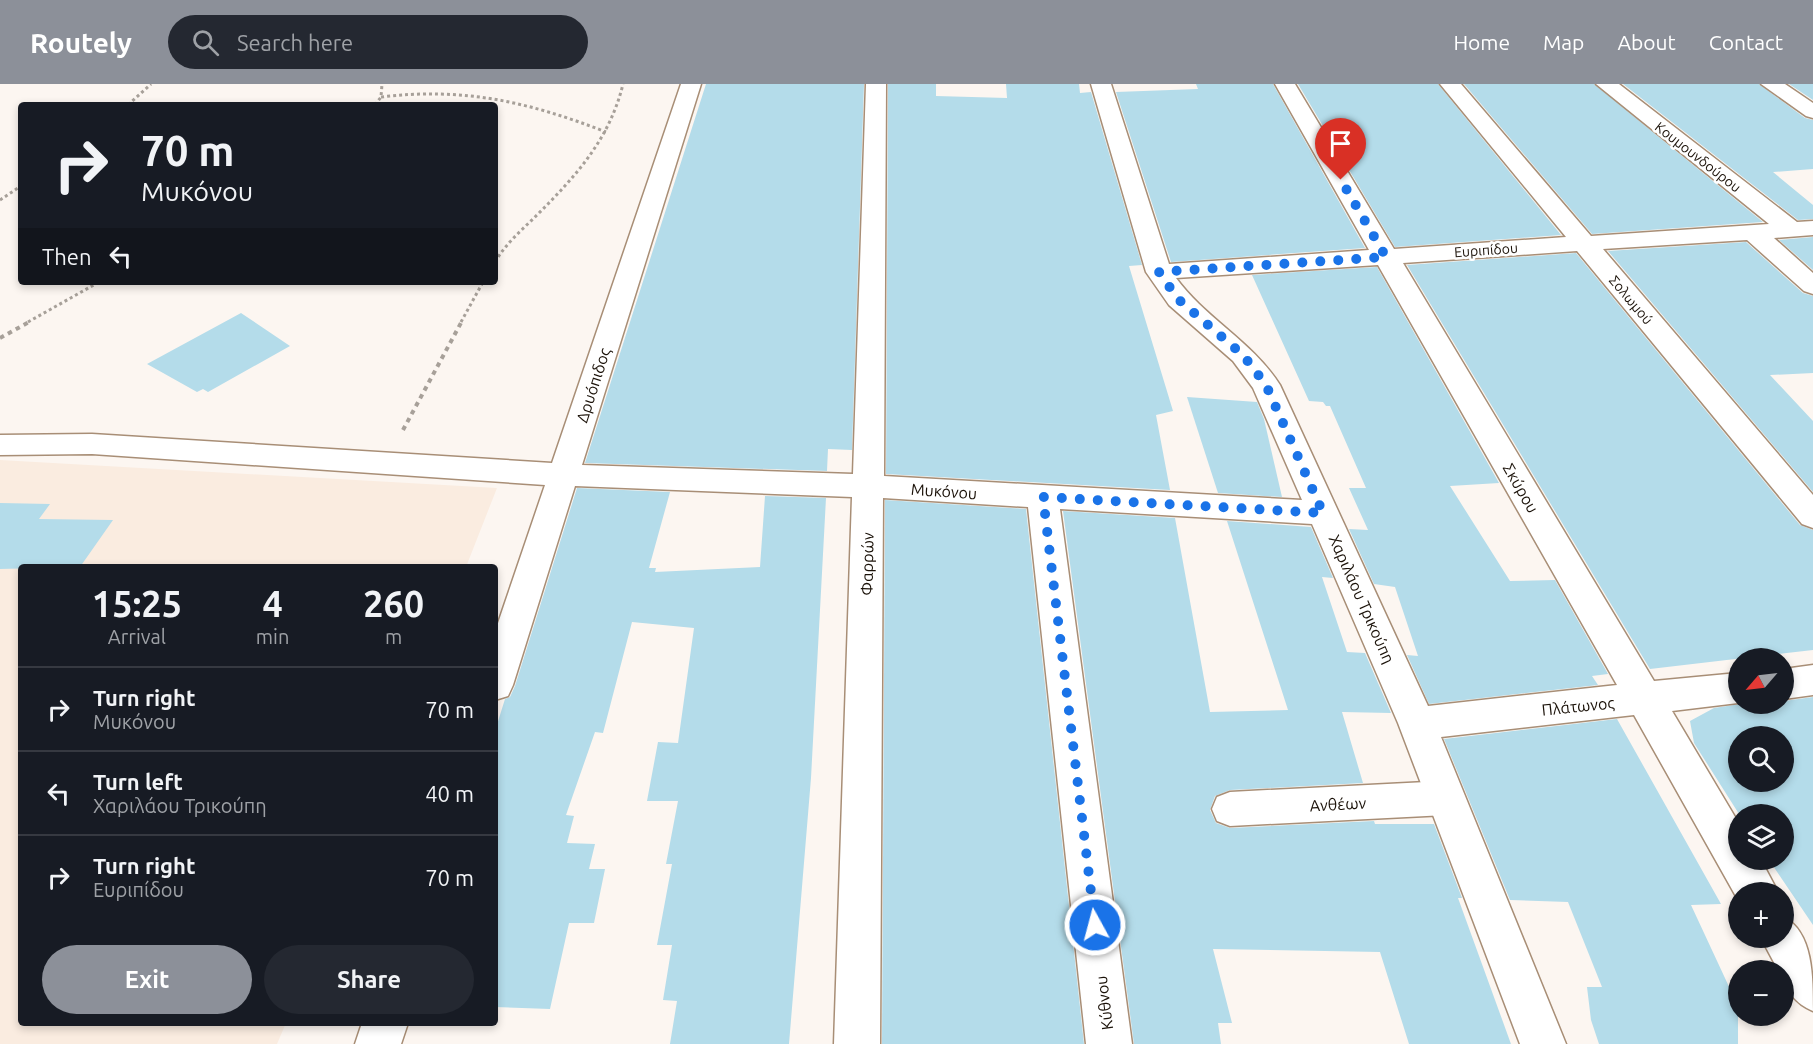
<!DOCTYPE html>
<meta charset="utf-8">
<style>
:root{--surface:#171b24;--page:#242831;--text:#f1f3f6;--muted:#9ea1a6;--line:#363941;--accent:#8c9099}
body{margin:0;font-family:Ubuntu,sans-serif;background:var(--page);color:var(--text);height:100vh;display:flex;flex-direction:column;font-size:22px;white-space:nowrap}
*{box-sizing:border-box;margin:0}
p{font-size:20px;color:var(--muted)}
.icon{flex:none;width:33px;height:33px;fill:none;stroke:currentColor;stroke-width:2;stroke-linecap:round;stroke-linejoin:round}
.map{position:relative;flex:1;overflow:hidden}
.panel{position:absolute;left:18px;top:480px;width:480px;height:462px;display:flex;flex-direction:column;background:var(--surface);border-radius:6px;box-shadow:0 3px 9px #0003}
.panel>*{flex:none}
.top-card{position:absolute;left:18px;top:18px;width:480px;height:183px;border-radius:6px;box-shadow:0 3px 9px #0003;background:#171b24;color:var(--text);overflow:hidden}
.needle{width:39px;rotate:242deg}
.fabs{position:absolute;left:1728px;top:564px;display:grid;gap:12px}
.fabs a{display:grid;place-items:center;width:66px;height:66px;border-radius:50%;background:var(--surface);box-shadow:0 3px 9px #0003;font-size:30px}
.pin{position:absolute;display:grid;place-items:center;width:51px;height:51px;color:#fff;margin:-62px -26px;border-radius:50% 50% 50% 0;rotate:-45deg;box-shadow:0 0 6px #0007}
.pin .icon{rotate:45deg}
.me{position:absolute;width:66px;margin:-33px;rotate:353deg;stroke-linejoin:round;filter:drop-shadow(0 0 4px #0008)}
.turn{display:flex;align-items:center;gap:21px;height:126px;padding:0 24px;font-size:27px}
.turn .icon{width:78px;height:78px;stroke-width:2.5}
.turn b{display:block;font-size:42px;line-height:51px}
.then{display:flex;align-items:center;height:57px;padding:0 24px;background:#0003;gap:12px;font-size:22px}
.eta{display:flex;justify-content:space-evenly;align-items:center;height:102px;text-align:center}
.eta b{font-size:36px;font-weight:700;line-height:42px}
.button{display:flex;gap:12px;margin-top:auto;padding:12px 24px}
.button a{flex:1;height:69px;border-radius:36px;background:var(--accent);color:#fff;font-size:24px;font-weight:700;line-height:69px;text-align:center}
.button a+a{background:var(--page);color:var(--text)}
ul{padding:0;list-style:none}
li{display:flex;align-items:center;gap:18px;height:84px;padding:0 24px;border-top:2px solid var(--line)}
li div{flex:1}
li b{display:block;font-size:22px}
li em{font-style:normal}
header{display:flex;align-items:center;gap:36px;box-sizing:border-box;height:84px;padding:0 30px;background:var(--accent);color:#fff}
header strong{font-size:28px}
nav{display:flex;gap:33px;margin-inline-start:auto;font-size:21px}
.search{width:420px;height:54px;background:var(--page);display:flex;align-items:center;gap:15px;box-sizing:border-box;padding:0 21px;border-radius:33px;color:var(--muted);font-size:22px}
.map>svg:first-child{display:block}
.built{fill:#faece0}
.building{fill:#b4dcea;fill-rule:evenodd}
.lines{fill:none;stroke-linecap:round;stroke-linejoin:round}
.pedestrian-casing{stroke:#a88e76;stroke-width:3}
.minor-casing{stroke:#a88e76;stroke-width:3}
.path-far1{stroke:#a7a099;stroke-width:3;stroke-dasharray:3 3;stroke-linecap:butt}
.path{stroke:#a7a099;stroke-width:4;stroke-dasharray:4.5 4.5;stroke-linecap:butt}
.pedestrian{fill:#fff;fill-rule:evenodd}
.minor{fill:#fff;fill-rule:evenodd}
.route{stroke:#1a73e8;stroke-width:10;stroke-dasharray:0 18}
.labels{text-anchor:middle;stroke-width:5;stroke-linejoin:round;paint-order:stroke}
.far-street-label{font-size:14px;fill:#1a1108;stroke:#fff}
.street-label{font-size:16px;fill:#1a1108;stroke:#fff}
</style>
<header>
<strong>Routely</strong>
<div class="search"><svg class="icon" aria-label="search" viewBox="0 0 24 24"><circle cx="10" cy="10" r="6"/><path d="M15 15l6 6"/></svg>Search here</div>
<nav><a>Home</a><a>Map</a><a>About</a><a>Contact</a></nav>
</header>
<div class="map">
<svg width="1813" height="960" viewBox="0 0 1813 960">
<rect width="100%" height="100%" fill="#fcf6f1"/>
<path class="built" d="M0 376 497 404 466 483H21V939H286L277 960H0Z"/>
<g class="building">
<path d="M706 0H864L852 366 828 365 827 387 585 379Z"/>
<path d="M888 0H936V12L1007 14 1006 0H1079L1080 9 1091 8 1142 181 1129 182 1173 327 1156 331 1170 406 886 390Z"/>
<path d="M1196 0H1273L1365 164 1171 178 1116 8 1198 5Z"/>
<path d="M1298 0H1438L1561 151 1395 163Z"/>
<path d="M1464 0H1594L1763 138 1592 150Z"/>
<path d="M1623 0H1759L1805 34 1813 36V85L1773 88 1813 121V135L1798 136Z"/>
<path d="M1789 0H1813V16Z"/>
<path d="M1813 153V186L1779 156Z"/>
<path d="M1746 158 1803 209 1813 212V289L1770 291 1813 337V408L1608 167Z"/>
<path d="M1576 169 1800 441 1813 446V566L1650 585 1407 181Z"/>
<path d="M1377 183 1499 399 1450 402 1510 497 1555 496 1608 590 1592 592 1598 601 1429 620 1407 571 1418 572 1395 503 1374 500 1349 445 1368 446 1349 404H1366L1330 322H1326L1323 318 1309 317 1252 191Z"/>
<path d="M241 229 290 262 208 308 203 305 197 308 147 280Z"/>
<path d="M1187 313 1257 318 1264 335 1282 413 1218 409Z"/>
<path d="M577 404 670 408 649 484H656L655 488 760 483 765 412 826 414 811 694 789 960H670L677 917 663 916 672 861H657L672 780H666L678 717H647L658 658 678 659 694 544 632 538 603 649 595 648 566 731 574 732 567 759 595 760 589 785H605L594 839H569L550 925 495 923V647L505 615 510 613 515 602Z"/>
<path d="M885 416 1026 425 1084 960H882Z"/>
<path d="M0 419 50 420 39 435 113 436 80 483 0 485Z"/>
<path d="M1063 427 1175 434 1210 628 1288 626 1227 437 1311 443 1333 494 1322 493 1347 568 1365 569 1391 629 1342 628 1363 699 1230 706 1215 712 1210 726 1216 739 1230 744 1374 737 1375 740H1434L1462 814H1458L1511 960H1409L1380 868 1213 865 1232 939H1218L1221 960H1134Z"/>
<path d="M1813 613V841L1769 776H1784V730H1739L1694 659 1690 637 1714 624 1740 620H1784V617ZM1738 652H1784V698H1738Z"/>
<path d="M1617 635 1721 820 1691 821 1731 907 1738 908V960H1599L1591 936 1587 903H1602L1568 818 1510 816 1444 655Z"/>
</g>
<g class="lines">
<g class="pedestrian-casing">
<path id="pedestrian" d="M1446 697 1459 702 1464 714 1459 726 1446 731 1230 742 1217 737 1212 725 1217 713 1230 708Z"/>
</g>
<g class="minor-casing">
<g id="minor">
<path d="M681 0H701L582 381 853 390 866 0H886L884 392 1302 416 1253 304 1233 277 1169 221 1146 188 1091 0H1111L1169 180 1369 166 1275 0H1295L1394 165 1566 153 1440 0H1461L1591 152 1769 140 1596 0H1619L1797 138 1813 137V151L1774 154 1813 189V210L1804 207 1747 156 1603 165 1813 411V444L1802 440 1577 167 1403 179 1654 597 1738 589V619L1672 627 1738 738V776H1761L1778 808H1738V816L1634 631 1441 653 1566 960H1520L1398 639 1312 440 1060 425 1132 960H1086L1028 423 883 414 880 960H834L852 413 575 402 513 601 508 612 495 616V548L545 401 92 370 0 371V351L92 350 552 379ZM1378 181 1617 601 1428 622 1280 301C1252 257 1206 235 1176 194Z"/>
<path d="M1761 0H1785L1813 19V34L1806 32Z"/>
<path d="M1813 581V611L1784 615V585Z"/>
<path d="M1784 833C1813 849 1813 892 1813 927 1796 920 1784 906 1784 886H1778L1761 854H1784Z"/>
<path d="M362 939H408L401 960H355Z"/>
</g>
</g>
<g class="path-far1">
<path d="M381 13C464 3 529 18 606 48"/>
<path d="M128 21 151 0"/>
<path d="M375 21 381 13 382 0"/>
<path d="M0 116 21 102"/>
<path d="M495 178C506 159 523 145 538 130 577 91 610 54 623 0"/>
<path d="M28 238 99 198"/>
<path d="M461 238 483 198"/>
</g>
<g class="path">
<path d="M0 254 31 237"/>
<path d="M403 346 462 237"/>
</g>
<use href="#pedestrian" class="pedestrian"/>
<use href="#minor" class="minor"/>
</g>
<g class="lines">
<path class="route" d="M1095 841 1043 413 1323 429 1266 301 1243 271 1178 215 1159 188 1386 173 1341 96"/>
</g>
<g class="labels">
<g class="far-street-label">
<text transform="translate(1698 73) rotate(38)" y="5">Κουμουνδούρου</text>
<text transform="translate(1486 166) rotate(-4)" y="5">Ευριπίδου</text>
<text transform="translate(1631 216) rotate(50)" y="5">Σολωμού</text>
</g>
<g class="street-label">
<text transform="translate(593 301) rotate(-72)" y="6">Δρυόπιδος</text>
<text transform="translate(1521 404) rotate(60)" y="6">Σκύρου</text>
<text transform="translate(944 407) rotate(4)" y="6">Μυκόνου</text>
<text transform="translate(867 480) rotate(-89)" y="6">Φαρρών</text>
<text transform="translate(1362 515) rotate(66)" y="6">Χαριλάου Τρικούπη</text>
<text transform="translate(1578 622) rotate(-6)" y="6">Πλάτωνος</text>
<text transform="translate(1338 720) rotate(-3)" y="6">Ανθέων</text>
<text transform="translate(1104 919) rotate(-97)" y="6">Κύθνου</text>
</g>
</g>
</svg>
<div class="fabs">
<a><svg class="needle" viewBox="-14 -14 28 28"><path d="M0-13l5 13h-10z" fill="#e53935"/><path d="M0 13l5-13h-10z" fill="#9ea1a6"/></svg></a>
<a><svg class="icon" aria-label="search" viewBox="0 0 24 24"><circle cx="10" cy="10" r="6"/><path d="M15 15l6 6"/></svg></a>
<a><svg class="icon" aria-label="layers" viewBox="0 0 24 24"><path d="M12 4l9 5-9 5-9-5zM3 14l9 5 9-5"/></svg></a>
<a>+</a>
<a>−</a>
</div>
<div class="pin" style="left:1341px;top:96px;background:#d93025"><svg class="icon" aria-label="arrive" viewBox="0 0 24 24"><path d="M6 21V4h12l-3 4 3 4H6"/></svg></div>
<svg class="me" style="left:1095px;top:841px" viewBox="-20 -20 40 40"><circle r="17" fill="#1a73e8" stroke="#fff" stroke-width="3"/><path d="M0-11L8 9 0 5-8 9z" fill="#fff"/></svg>
<div class="top-card">
<div class="turn"><svg class="icon" aria-label="right" viewBox="0 0 24 24"><path d="M7 20v-9h11M14 6l5 5-5 5"/></svg><div><b>70 m</b>Μυκόνου</div></div>
<div class="then">Then<svg class="icon" aria-label="left" viewBox="0 0 24 24"><path d="M17 20v-9H6M10 6l-5 5 5 5"/></svg></div>
</div>
<section class="panel">
<div class="eta">
<div><b>15:25</b><p>Arrival</p></div>
<div><b>4</b><p>min</p></div>
<div><b>260</b><p>m</p></div>
</div>
<ul>
<li><svg class="icon" aria-label="right" viewBox="0 0 24 24"><path d="M7 20v-9h11M14 6l5 5-5 5"/></svg><div><b>Turn right</b><p>Μυκόνου</p></div><em>70 m</em></li>
<li><svg class="icon" aria-label="left" viewBox="0 0 24 24"><path d="M17 20v-9H6M10 6l-5 5 5 5"/></svg><div><b>Turn left</b><p>Χαριλάου Τρικούπη</p></div><em>40 m</em></li>
<li><svg class="icon" aria-label="right" viewBox="0 0 24 24"><path d="M7 20v-9h11M14 6l5 5-5 5"/></svg><div><b>Turn right</b><p>Ευριπίδου</p></div><em>70 m</em></li>
</ul>
<div class="button"><a>Exit</a><a>Share</a></div>
</section>
</div>
